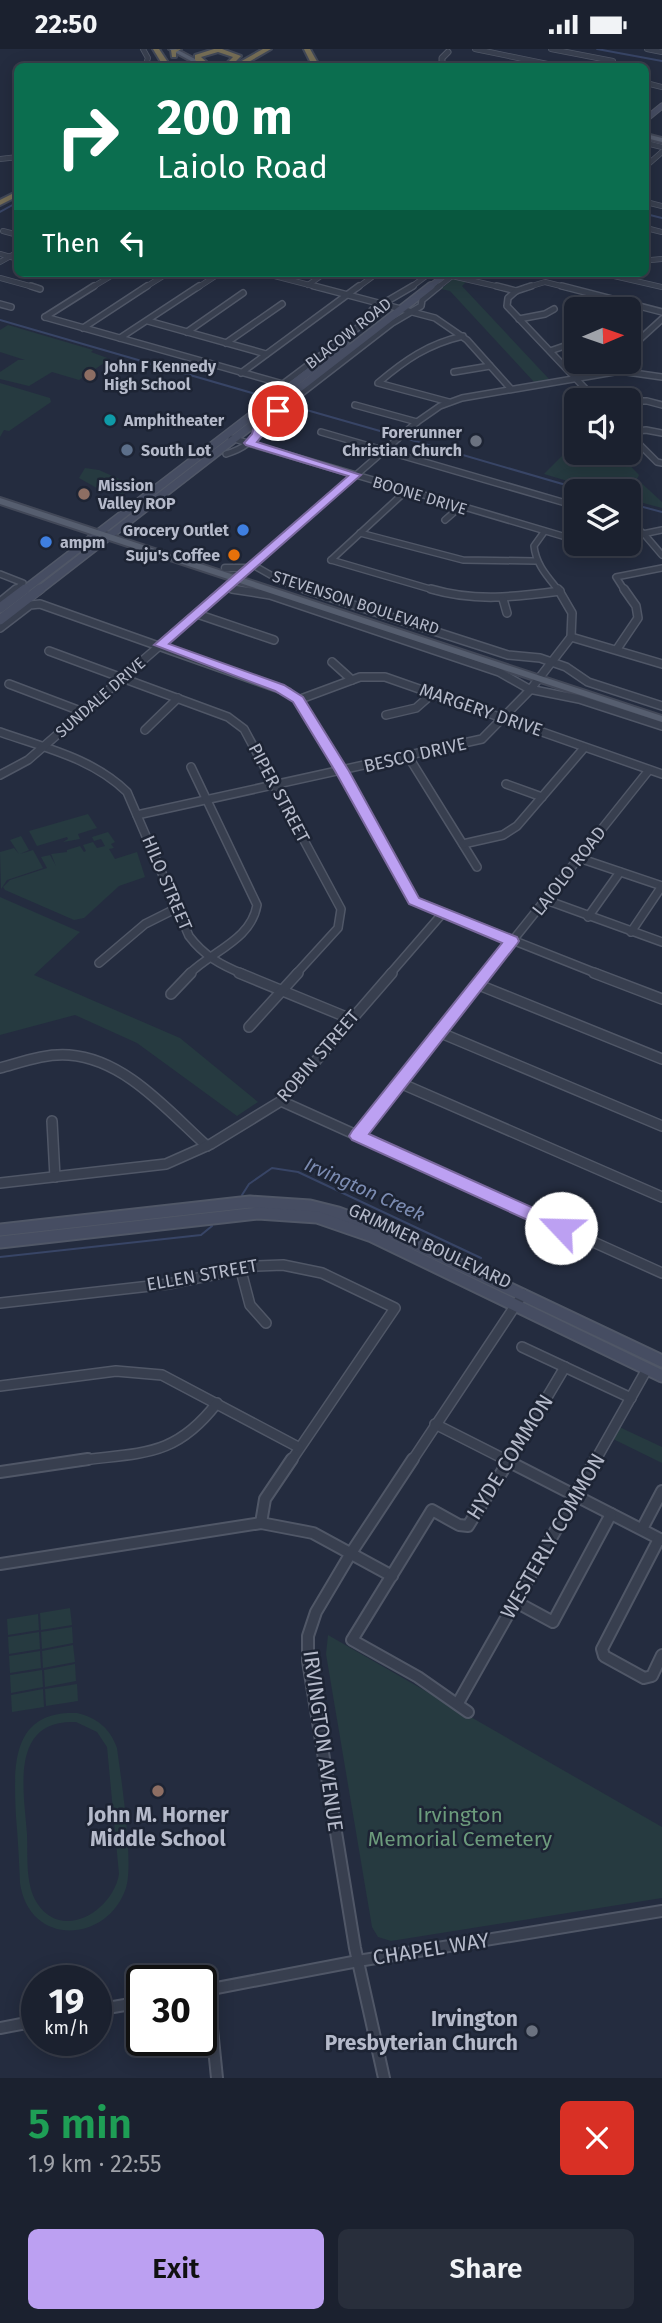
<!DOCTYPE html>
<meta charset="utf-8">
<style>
:root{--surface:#1b212f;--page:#282e3b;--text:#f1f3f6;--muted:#a0a3aa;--line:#393e4b;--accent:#bca0f2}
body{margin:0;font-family:"Fira Sans",sans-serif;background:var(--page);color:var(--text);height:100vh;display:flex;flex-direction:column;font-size:26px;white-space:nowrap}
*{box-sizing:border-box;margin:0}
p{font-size:23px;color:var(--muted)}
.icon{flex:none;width:38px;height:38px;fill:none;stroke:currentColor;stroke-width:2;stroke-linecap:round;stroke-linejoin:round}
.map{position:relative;height:2029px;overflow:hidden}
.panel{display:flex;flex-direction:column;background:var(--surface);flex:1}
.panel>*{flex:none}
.guide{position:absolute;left:14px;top:14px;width:635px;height:214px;border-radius:10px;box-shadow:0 4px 18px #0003,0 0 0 2px var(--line);background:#0b6e4f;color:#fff;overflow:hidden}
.needle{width:46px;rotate:88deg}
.fabs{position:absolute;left:564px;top:248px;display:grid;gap:14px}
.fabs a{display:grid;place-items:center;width:77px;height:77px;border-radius:10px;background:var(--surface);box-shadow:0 4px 18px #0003,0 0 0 2px var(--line);font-size:35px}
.speed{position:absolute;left:21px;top:1916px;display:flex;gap:14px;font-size:35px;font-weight:700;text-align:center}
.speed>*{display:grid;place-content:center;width:91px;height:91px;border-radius:50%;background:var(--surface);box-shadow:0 4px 18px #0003,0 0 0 2px var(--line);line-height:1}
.speed small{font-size:18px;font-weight:400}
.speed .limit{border:4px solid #111;border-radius:10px;background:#fff;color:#111}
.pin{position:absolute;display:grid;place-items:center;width:60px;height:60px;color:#fff;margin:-30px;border:4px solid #fff;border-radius:50%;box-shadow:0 2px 7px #0007}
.me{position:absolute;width:77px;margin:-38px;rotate:294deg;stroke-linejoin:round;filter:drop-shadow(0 0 5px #0008)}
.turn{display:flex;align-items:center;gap:24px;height:147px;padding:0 28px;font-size:32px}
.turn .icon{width:91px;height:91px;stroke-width:2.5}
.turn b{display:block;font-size:49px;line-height:60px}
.then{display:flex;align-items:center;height:66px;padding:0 28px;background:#0003;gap:14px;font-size:26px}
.round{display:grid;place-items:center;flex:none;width:74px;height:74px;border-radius:10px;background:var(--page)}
.headline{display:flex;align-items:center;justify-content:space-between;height:119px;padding:0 28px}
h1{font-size:42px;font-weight:600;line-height:52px;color:#1e9e55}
.cta{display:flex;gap:14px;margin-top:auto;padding:14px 28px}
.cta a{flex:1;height:80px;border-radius:10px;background:var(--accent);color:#111;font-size:28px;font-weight:600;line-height:80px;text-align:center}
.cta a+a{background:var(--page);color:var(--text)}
.status{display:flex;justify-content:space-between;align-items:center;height:49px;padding:0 35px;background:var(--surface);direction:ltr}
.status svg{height:19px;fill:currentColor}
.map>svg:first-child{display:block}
.green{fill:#263a40;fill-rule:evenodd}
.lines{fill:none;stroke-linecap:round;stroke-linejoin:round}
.stream{stroke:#384566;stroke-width:2}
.minor-far4-casing{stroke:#505767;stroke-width:6}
.minor-far3-casing{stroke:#505767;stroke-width:8}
.minor-far2-casing{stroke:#505767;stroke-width:10}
.minor-far1-casing{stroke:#505767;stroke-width:12}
.minor-casing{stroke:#505767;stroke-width:14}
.tertiary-far1-casing{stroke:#505767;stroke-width:7}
.tertiary-casing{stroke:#505767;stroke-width:9}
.secondary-far3-casing{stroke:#505767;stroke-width:7}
.secondary-far2-casing{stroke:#505767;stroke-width:10}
.secondary-far1-casing{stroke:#505767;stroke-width:11}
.secondary-casing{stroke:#505767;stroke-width:15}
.primary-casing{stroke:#424858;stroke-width:4}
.motorway-casing{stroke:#404757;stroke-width:4}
.minor-far4{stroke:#383f4f;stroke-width:4.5}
.minor-far3{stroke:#383f4f;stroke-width:5}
.minor-far2{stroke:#383f4f;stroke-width:7}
.minor-far1{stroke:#383f4f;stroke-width:9}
.minor{stroke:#383f4f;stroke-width:10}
.tertiary-far1{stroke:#383f4f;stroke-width:5}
.tertiary{stroke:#383f4f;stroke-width:6}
.secondary-far3{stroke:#464d62;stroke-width:5}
.secondary-far2{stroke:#464d62;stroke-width:7}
.secondary-far1{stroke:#464d62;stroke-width:9}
.secondary{stroke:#464d62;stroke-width:11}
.primary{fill:#565e6f;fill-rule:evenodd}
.motorway{fill:#756d55;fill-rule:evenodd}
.route{fill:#bca0f2;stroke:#7a689d;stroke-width:2}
.education-dot{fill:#8d6e63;stroke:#1d2434;stroke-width:2.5}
.culture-dot{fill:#0f9aa8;stroke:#1d2434;stroke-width:2.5}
.worship-dot{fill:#6b7280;stroke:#1d2434;stroke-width:2.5}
.service-dot{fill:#5c6f8a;stroke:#1d2434;stroke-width:2.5}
.shop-dot{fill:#3f7fe0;stroke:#1d2434;stroke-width:2.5}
.food-dot{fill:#e8710a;stroke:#1d2434;stroke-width:2.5}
.labels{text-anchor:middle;stroke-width:5;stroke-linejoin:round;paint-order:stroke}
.far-street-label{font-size:16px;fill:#b5baca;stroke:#1d2434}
.far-poi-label{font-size:16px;font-weight:bold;fill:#b5baca;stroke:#1d2434;text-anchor:start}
.street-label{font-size:18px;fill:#b5baca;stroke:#1d2434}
.water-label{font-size:19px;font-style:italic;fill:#7c8cb2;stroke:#1d2434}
.near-street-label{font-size:21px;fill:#b5baca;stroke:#1d2434}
.near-poi-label{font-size:21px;font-weight:bold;fill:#b5baca;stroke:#1d2434}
.near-park-label{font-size:21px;fill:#6c9b7c;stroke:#1d2434}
</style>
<div class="status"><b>22:50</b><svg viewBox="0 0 49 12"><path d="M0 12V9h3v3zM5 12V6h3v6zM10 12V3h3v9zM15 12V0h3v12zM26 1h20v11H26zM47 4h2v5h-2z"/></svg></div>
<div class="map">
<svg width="662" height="2029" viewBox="0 0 662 2029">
<rect width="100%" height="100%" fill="#242c3f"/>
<g class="green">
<path d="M453 230 467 232 462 237 549 330 534 333 450 242 441 240Z"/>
<path d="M8 276 93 301 91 303 110 310 79 331 52 323 29 337 0 330V323L18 311H25L0 303V281Z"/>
<path d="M0 334 50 349 51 353 9 382 4 381 0 388Z"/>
<path d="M576 398V404H618L639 426 637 430 662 453V459L628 450V443H604L544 425 569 400Z"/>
<path d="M85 419 99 421 135 437 123 445 102 442 79 429Z"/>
<path d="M88 765 97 779 78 785 80 790 63 793 68 790 67 788 37 797 29 782Z"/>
<path d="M108 783 115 793 111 795 114 799 109 800 115 810 137 803 145 828 119 837 84 869 74 871 5 841 3 838 10 831 47 819 41 808 50 806 56 817 51 805 67 803V801L80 797 84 803 86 802 83 796 93 793 97 799 105 797 101 790 94 792 92 788Z"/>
<path d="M21 787 29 801 20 805 33 801 43 819 7 831 1 840 0 803 14 799 19 805 10 791Z"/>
<path d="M0 848 80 883 34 926 180 989 258 1053 237 1067 137 994 75 966 0 986Z"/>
<path d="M615 1376 662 1398V1414L609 1388Z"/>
<path d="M70 1559 72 1576 41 1581 40 1564Z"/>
<path d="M38 1565 39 1581 8 1586 7 1570Z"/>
<path d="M72 1578 73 1594 42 1600 41 1583Z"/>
<path d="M39 1583 40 1600 9 1605 8 1588Z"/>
<path d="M328 1586 662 1778V1849L391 1892 378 1888 372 1878 326 1605Z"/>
<path d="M73 1596 75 1613 43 1619 42 1602Z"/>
<path d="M40 1602 41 1619 10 1624 9 1607Z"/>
<path d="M75 1615 76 1632 45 1638 44 1621Z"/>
<path d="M42 1621 43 1638 11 1644 10 1626Z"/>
<path d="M77 1635 78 1652 46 1657 45 1640Z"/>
<path d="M43 1640 44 1658 12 1663 11 1646Z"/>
<path d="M77 1664C97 1669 110 1679 117 1699 121 1728 134 1814 126 1839 107 1895 29 1898 20 1834 19 1812 18 1790 16 1768 14 1721 9 1661 77 1664ZM76 1673 97 1683 107 1698 119 1825C113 1862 62 1893 37 1854 25 1835 28 1807 27 1785 24 1742 9 1670 76 1673Z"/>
</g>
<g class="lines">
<g class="stream">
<path d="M597 0 662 12"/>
<path d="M0 163 18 153"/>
<path d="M646 165 662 169"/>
<path d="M0 271 266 348"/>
<path d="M296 358 394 386"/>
<path d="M408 390 590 443"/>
<path d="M628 454 662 463"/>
<path d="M242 1146 249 1135 272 1119 298 1123 481 1209"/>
<path d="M0 1208 201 1186 212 1177"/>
</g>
<g class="minor-far4-casing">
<g id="minor-far4">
<path d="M143 0 148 9 145 18"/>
<path d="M475 0 562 18"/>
<path d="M551 0 613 12"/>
<path d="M647 0 662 3"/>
<path d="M374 15 388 18"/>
<path d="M646 34 662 38"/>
<path d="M646 94 662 98"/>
<path d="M0 110 18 108"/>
<path d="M646 117 662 103"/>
<path d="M646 153 662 157"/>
<path d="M646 179 662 183"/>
<path d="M3 182 18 186"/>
<path d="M0 205 18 210"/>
<path d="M651 211 662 210"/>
<path d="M0 213 18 203"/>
<path d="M263 224 321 239"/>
<path d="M601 224 662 238"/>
<path d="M452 227 504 239"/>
<path d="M0 229 37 239"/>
<path d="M308 236 325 224"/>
<path d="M91 239 116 224"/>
<path d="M144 239 168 224"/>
<path d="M197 239 220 224"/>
<path d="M357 239 372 228"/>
<path d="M410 239 430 224"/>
<path d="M437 239 456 224"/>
<path d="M525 239 545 233 569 239"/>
</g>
</g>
<g class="minor-far3-casing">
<g id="minor-far3">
<path d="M31 237 40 240"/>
<path d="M314 237 435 269 467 291 511 340"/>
<path d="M497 237 516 242"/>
<path d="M531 237 516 242 508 249 507 257 597 352"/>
<path d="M562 237 662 263"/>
<path d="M0 255 11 258"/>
<path d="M613 261 623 253"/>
<path d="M45 268 283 335 372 268V261L413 237"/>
<path d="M45 268 94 237"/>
<path d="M519 270 545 265 554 260"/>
<path d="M148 272 266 305"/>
<path d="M83 279 147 237"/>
<path d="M187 283 243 244"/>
<path d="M120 289 199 237"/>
<path d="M226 294 282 255"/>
<path d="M628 301 662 270"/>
<path d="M550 302 576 293"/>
<path d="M454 323 490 317"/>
<path d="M241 324 359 237"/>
<path d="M615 352H647L662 356"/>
<path d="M449 353 378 334C405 311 428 295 463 287"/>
<path d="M355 356 417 373"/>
<path d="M321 383 576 457"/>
<path d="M628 383 646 381 662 384"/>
<path d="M628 384 657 413 662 414"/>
<path d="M231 389 576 491"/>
<path d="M226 405C242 400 254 393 259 377L392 274 421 257 422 251 439 237"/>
<path d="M445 471 460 458"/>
<path d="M628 473 644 485 662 506"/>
<path d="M544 483 534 497C536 516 548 528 559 542"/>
<path d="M360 484 463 511 536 512"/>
<path d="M628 488 662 481"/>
<path d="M331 511 437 542"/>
<path d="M331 511 407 441"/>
<path d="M253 516 283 533 310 542"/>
<path d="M0 525 23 534 14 542"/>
<path d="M227 539 243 542"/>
<path d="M223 542 417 373 440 357 462 349 620 322 662 328"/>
<path d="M625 542 616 528 662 519"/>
</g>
</g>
<g class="minor-far2-casing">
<g id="minor-far2">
<path d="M232 540 270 546 499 623 529 640 579 650 662 677"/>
<path d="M304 540 508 606 540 609 566 618 588 633 662 657"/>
<path d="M431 540C475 553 515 548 560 542"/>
<path d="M503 550 507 564"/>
<path d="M0 553 16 540"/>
<path d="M197 565 274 591"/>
<path d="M0 579 30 556 40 555 288 643 298 651 342 722 414 852 598 925"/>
<path d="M571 588 662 615"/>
<path d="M617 600 638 569 636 557 624 540"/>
<path d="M49 602 228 668 244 680 341 860 338 879 296 925"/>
<path d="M332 613 352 631"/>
<path d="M9 635 83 663"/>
<path d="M298 651 360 628H385L662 725"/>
<path d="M386 666 416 659 432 645"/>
<path d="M145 681 178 649"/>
<path d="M0 683C45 699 92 709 127 743L189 887C204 907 221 916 243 925"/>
<path d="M408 707 477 818"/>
<path d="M0 726 28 711 225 540"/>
<path d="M506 735 542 748"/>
<path d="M137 766 482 690 530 641 571 588 572 564 558 540"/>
<path d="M463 795 503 786 517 777 584 699"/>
<path d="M579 809 662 837"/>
<path d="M546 851 662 893"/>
<path d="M588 868 620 823"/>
<path d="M631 883 662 837"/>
<path d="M99 914 145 875 177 859"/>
<path d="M189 925C212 902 251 891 257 856L191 718"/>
<path d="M390 925 442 865"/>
<path d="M486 925 649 721"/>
</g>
</g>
<g class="minor-far1-casing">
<g id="minor-far1">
<path d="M239 924 351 970"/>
<path d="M594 924 662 950"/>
<path d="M479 936 662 1010"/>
<path d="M171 945 191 924"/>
<path d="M249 978 298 924"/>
<path d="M441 984 662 1077"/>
<path d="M0 1019C22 1013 46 1004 69 1006 125 1010 168 1062 207 1097"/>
<path d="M400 1034 662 1148"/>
<path d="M281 1052 662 1224"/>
<path d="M52 1072 55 1128"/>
<path d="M357 1087 487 924"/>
<path d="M0 1134 166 1115 211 1095 281 1052 392 924"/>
<path d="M240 1218 250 1256 266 1274"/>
<path d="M0 1254 168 1235 257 1217 283 1216 322 1224 395 1259 291 1412"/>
<path d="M522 1298 631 1349"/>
<path d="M0 1337 116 1322 162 1326 298 1398"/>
<path d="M435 1375 508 1412"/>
<path d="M75 1412C140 1403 174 1410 217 1354"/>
<path d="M412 1412 523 1245"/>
<path d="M509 1412 565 1318"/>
<path d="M595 1412 647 1320"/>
</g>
</g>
<g class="minor-casing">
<g id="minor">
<path d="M504 1410 662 1491"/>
<path d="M0 1423 88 1410"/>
<path d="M261 1474 265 1450 292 1410"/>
<path d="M642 1480 662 1442"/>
<path d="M659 1490 602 1600 604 1607 644 1629 652 1627 662 1606"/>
<path d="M0 1515 261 1474 313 1484 392 1527"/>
<path d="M516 1553 553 1573 611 1465"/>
<path d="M458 1654 596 1410"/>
<path d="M468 1663 418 1628 352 1591 432 1461 459 1476 468 1477 510 1410"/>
<path d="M208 1940 217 2029"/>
<path d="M201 1942 358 1912 662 1862"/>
<path d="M96 1961 142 1953"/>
<path d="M0 1979 37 1972"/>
<path d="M384 2029 355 1899 308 1612V1587L316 1563 351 1504 413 1410"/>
</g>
</g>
<g class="tertiary-far1-casing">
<path id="tertiary-far1" d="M442 18V9L448 3"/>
</g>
<g class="tertiary-casing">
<path id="tertiary" d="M225 519H250"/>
</g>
<g class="secondary-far3-casing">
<g id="secondary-far3">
<path d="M646 70 662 57"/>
<path d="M428 239 448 224"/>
</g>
</g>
<g class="secondary-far2-casing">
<g id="secondary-far2">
<path d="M23 542 345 295"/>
<path d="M38 542 431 237"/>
</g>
</g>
<g class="secondary-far1-casing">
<g id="secondary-far1">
<path d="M0 559 25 540"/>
<path d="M0 571 40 540"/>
</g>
</g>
<g class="secondary-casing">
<g id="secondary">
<path d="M0 1181 250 1153 310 1157 338 1164 394 1185 662 1312"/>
<path d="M0 1193 258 1164 317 1168 372 1187 662 1327"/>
</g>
</g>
<g class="primary-casing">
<g id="primary">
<path d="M169 0H176L210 18H202Z"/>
<path d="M646 85 662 89V93L646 89Z"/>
<path d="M0 449 662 667V673L0 455Z"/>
</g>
</g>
<g class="motorway-casing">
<g id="motorway">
<path d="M153 0H159L171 18H164Z"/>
<path d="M181 0 176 3V8H172L171 1Z"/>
<path d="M214 0H222L241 7 230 18H223L233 8 218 3 201 8 212 18H204L195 11V6Z"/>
<path d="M263 0H271L240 18H231Z"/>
<path d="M304 0H310L320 18H313Z"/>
<path d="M18 142V147L0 156V151Z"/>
</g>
</g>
<use href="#minor-far4" class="minor-far4"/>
<use href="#minor-far3" class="minor-far3"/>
<use href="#minor-far2" class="minor-far2"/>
<use href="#minor-far1" class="minor-far1"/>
<use href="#minor" class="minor"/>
<use href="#tertiary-far1" class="tertiary-far1"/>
<use href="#tertiary" class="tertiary"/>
<use href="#secondary-far3" class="secondary-far3"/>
<use href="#secondary-far2" class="secondary-far2"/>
<use href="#secondary-far1" class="secondary-far1"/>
<use href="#secondary" class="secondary"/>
<use href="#primary" class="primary"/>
<use href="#motorway" class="motorway"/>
</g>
<path class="route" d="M274 360 283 362 264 378 263 386 257 393 361 426 169 595 284 636 303 648 349 722 419 849 517 888 519 892 517 895 369 1085 567 1174 569 1179 567 1183H554L352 1091 349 1087 352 1082 502 894 409 855 335 722 293 653 275 642 154 596 348 427 246 396 244 394 252 385 255 375Z"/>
<g class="education-dot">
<circle cx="90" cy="326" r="7"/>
<circle cx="84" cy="445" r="7"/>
<circle cx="158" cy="1742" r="7"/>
</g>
<circle class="culture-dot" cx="110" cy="371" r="7"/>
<g class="worship-dot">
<circle cx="476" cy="392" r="7"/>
<circle cx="532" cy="1982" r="7"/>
</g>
<circle class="service-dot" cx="127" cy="401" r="7"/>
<g class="shop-dot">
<circle cx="243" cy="481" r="7"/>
<circle cx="46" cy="493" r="7"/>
</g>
<circle class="food-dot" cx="234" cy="506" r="7"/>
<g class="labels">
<g class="far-street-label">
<text transform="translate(348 284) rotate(-38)" y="6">BLACOW ROAD</text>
<text transform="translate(420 446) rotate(17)" y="6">BOONE DRIVE</text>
<text transform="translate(356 553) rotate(18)" y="6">STEVENSON BOULEVARD</text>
<text transform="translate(100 648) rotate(-41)" y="6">SUNDALE DRIVE</text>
</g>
<g class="far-poi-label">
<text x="104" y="323">John F Kennedy<tspan x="104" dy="18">High School</tspan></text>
<text x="124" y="377">Amphitheater</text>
<text x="462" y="389" text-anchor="end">Forerunner<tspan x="462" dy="18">Christian Church</tspan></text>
<text x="141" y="407">South Lot</text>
<text x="98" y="442">Mission<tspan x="98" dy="18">Valley ROP</tspan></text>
<text x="229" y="487" text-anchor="end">Grocery Outlet</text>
<text x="60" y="499">ampm</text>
<text x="220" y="512" text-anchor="end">Suju's Coffee</text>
</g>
<g class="street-label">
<text transform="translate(481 661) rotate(19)" y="6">MARGERY DRIVE</text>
<text transform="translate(415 706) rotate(-13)" y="6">BESCO DRIVE</text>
<text transform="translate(279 744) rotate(62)" y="6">PIPER STREET</text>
<text transform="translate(569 822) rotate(-52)" y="6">LAIOLO ROAD</text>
<text transform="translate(167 834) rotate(67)" y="6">HILO STREET</text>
<text transform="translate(318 1007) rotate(-49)" y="6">ROBIN STREET</text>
<text transform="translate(430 1197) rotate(25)" y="6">GRIMMER BOULEVARD</text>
<text transform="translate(202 1226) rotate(-10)" y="6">ELLEN STREET</text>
</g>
<g class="water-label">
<text transform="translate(365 1140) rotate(24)" y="7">Irvington Creek</text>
</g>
<g class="near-street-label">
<text transform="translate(510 1408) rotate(-58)" y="7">HYDE COMMON</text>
<text transform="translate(553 1487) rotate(-60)" y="7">WESTERLY COMMON</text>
<text transform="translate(323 1692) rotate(82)" y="7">IRVINGTON AVENUE</text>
<text transform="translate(431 1900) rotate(-9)" y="7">CHAPEL WAY</text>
</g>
<g class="near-poi-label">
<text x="158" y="1773">John M. Horner<tspan x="158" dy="24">Middle School</tspan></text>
<text x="518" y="1977" text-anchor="end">Irvington<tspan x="518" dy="24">Presbyterian Church</tspan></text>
</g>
<g class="near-park-label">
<text x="460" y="1773">Irvington<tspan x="460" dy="24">Memorial Cemetery</tspan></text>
</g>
</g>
</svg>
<div class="fabs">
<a><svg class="needle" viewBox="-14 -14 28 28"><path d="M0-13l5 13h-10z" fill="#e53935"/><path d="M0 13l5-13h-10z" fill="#a0a3aa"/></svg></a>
<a><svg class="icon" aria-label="sound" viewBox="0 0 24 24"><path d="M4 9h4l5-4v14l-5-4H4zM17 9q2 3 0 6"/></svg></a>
<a><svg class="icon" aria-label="layers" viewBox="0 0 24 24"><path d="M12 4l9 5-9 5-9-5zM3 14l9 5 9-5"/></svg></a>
</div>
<div class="speed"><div>19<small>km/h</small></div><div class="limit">30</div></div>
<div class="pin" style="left:278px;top:362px;background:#d93025"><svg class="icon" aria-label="arrive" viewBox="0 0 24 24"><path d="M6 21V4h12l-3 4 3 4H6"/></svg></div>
<svg class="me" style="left:561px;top:1179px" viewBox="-20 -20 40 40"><circle r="19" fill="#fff"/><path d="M0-13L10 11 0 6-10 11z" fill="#bca0f2"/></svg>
<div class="guide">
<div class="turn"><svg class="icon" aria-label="right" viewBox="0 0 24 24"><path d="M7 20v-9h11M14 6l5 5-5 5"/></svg><div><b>200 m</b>Laiolo Road</div></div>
<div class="then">Then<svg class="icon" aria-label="left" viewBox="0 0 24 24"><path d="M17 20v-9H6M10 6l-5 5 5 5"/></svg></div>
</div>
</div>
<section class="panel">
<div class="headline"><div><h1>5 min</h1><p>1.9 km · 22:55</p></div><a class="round" style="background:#d93025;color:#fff"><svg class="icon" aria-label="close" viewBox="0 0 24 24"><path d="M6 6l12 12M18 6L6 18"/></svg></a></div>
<div class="cta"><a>Exit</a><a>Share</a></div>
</section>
